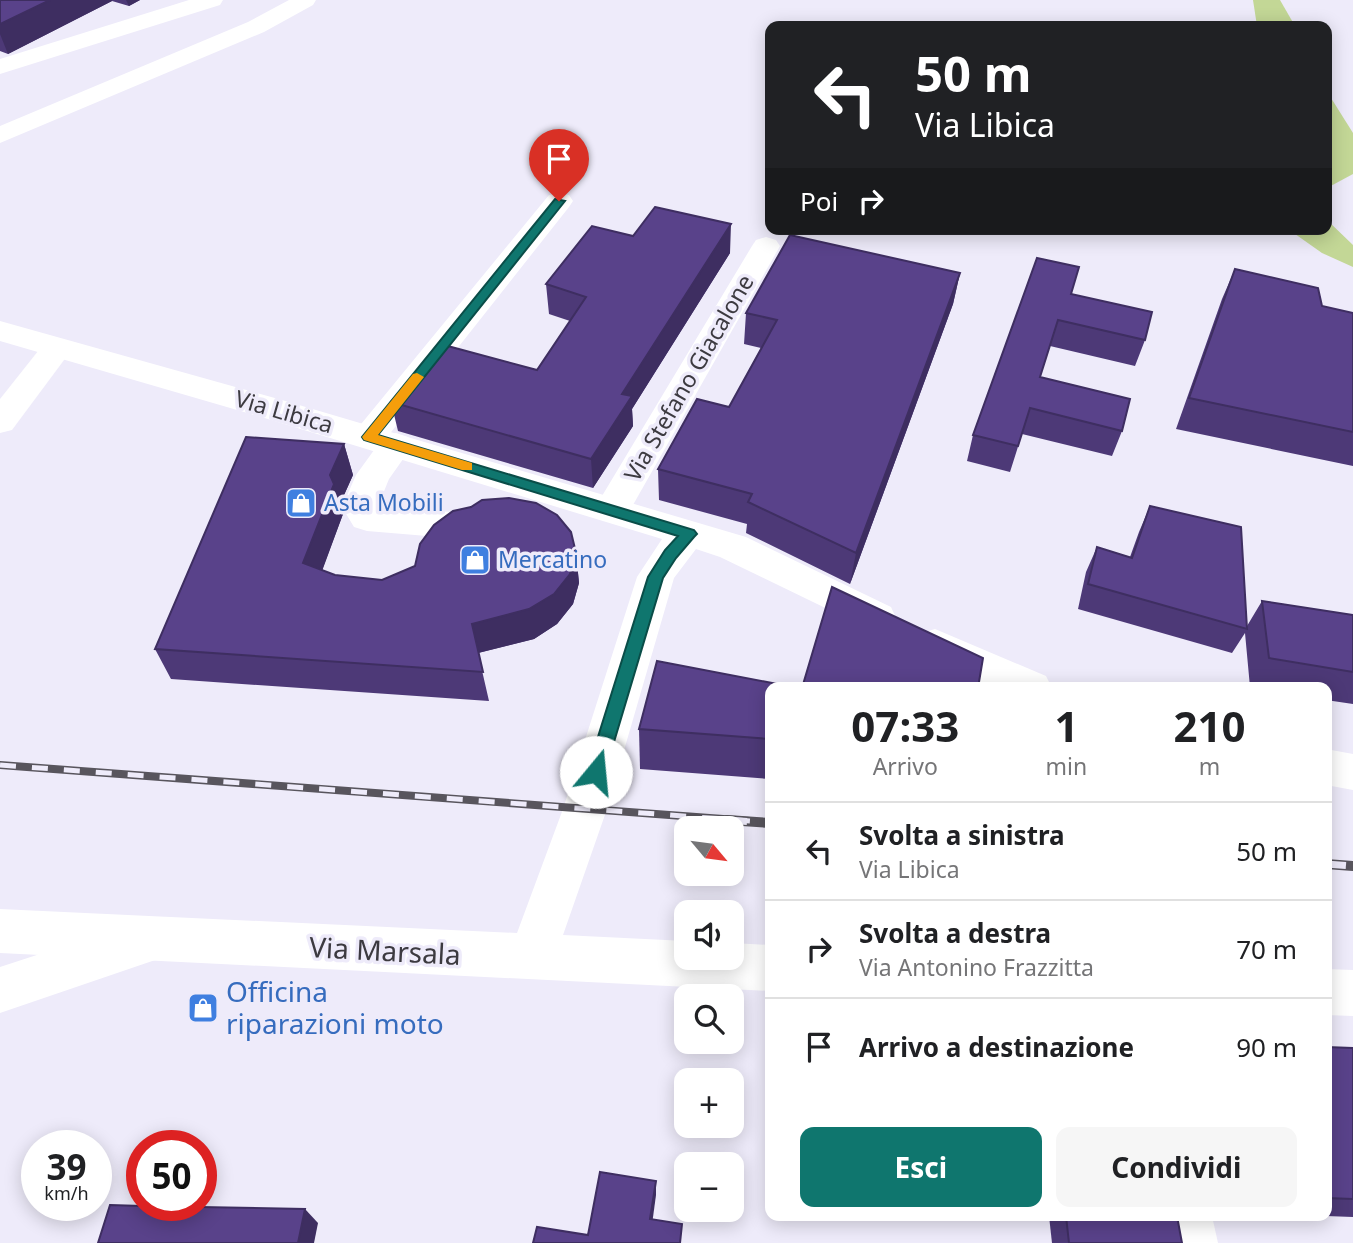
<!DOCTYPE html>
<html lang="it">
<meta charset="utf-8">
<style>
:root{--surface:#fff;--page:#f6f6f6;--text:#202124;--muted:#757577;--line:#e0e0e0;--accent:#0f766e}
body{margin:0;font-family:"Noto Sans",sans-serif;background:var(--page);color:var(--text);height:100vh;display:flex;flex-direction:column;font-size:26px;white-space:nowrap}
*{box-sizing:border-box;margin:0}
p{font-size:23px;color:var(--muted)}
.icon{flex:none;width:38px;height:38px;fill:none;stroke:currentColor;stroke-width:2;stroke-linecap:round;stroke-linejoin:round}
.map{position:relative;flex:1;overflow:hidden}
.details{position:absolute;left:765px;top:682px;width:567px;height:539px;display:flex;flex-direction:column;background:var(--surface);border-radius:14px;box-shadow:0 4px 18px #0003}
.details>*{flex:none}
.hud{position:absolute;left:765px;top:21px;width:567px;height:214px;border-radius:14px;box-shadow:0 4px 18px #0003;background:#202124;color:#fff;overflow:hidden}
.needle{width:46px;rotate:119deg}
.fabs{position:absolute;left:674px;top:816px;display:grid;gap:14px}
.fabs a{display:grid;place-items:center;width:70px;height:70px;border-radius:14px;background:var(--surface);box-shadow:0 4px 18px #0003;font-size:35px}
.speed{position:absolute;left:21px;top:1130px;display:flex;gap:14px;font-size:35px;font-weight:700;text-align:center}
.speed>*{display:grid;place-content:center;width:91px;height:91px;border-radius:50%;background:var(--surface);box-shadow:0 4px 18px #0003;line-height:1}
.speed small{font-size:18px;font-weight:400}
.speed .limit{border:10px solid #d22;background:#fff;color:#111}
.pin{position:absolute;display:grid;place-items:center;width:60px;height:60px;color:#fff;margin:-72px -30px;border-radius:50% 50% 50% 0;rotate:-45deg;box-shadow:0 0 7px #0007}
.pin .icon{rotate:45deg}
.me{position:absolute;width:77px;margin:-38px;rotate:17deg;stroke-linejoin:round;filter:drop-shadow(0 0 5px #0008)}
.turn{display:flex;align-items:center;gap:24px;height:147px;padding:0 35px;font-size:32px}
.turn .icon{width:91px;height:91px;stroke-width:2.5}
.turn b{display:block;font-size:49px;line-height:60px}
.then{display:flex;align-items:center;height:66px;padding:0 35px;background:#0003;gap:14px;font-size:26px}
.eta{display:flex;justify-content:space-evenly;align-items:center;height:119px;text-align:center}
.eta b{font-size:42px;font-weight:700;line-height:49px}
.primary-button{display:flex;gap:14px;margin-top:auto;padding:14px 35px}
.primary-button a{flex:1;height:80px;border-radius:14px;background:var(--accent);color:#fff;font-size:28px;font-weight:700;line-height:80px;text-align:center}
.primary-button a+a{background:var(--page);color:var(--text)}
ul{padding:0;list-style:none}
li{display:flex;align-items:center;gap:21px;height:98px;padding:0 35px;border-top:2px solid var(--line)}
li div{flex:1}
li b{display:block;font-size:26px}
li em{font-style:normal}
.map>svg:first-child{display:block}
.green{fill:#c3d796}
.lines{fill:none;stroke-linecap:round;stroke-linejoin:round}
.minor{fill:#fff;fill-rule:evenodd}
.major{fill:#fff;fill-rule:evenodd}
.rail-far1-casing{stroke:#58555d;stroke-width:8}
.rail-casing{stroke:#58555d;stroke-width:10}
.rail-far1{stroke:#eeebfa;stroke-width:5;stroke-dasharray:16;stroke-linecap:butt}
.rail{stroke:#eeebfa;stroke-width:7;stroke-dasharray:20;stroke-linecap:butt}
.wall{fill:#4d3977}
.shaded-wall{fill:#3e2e61}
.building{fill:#59428a;stroke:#3e2e61;stroke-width:2}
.route{fill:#0f766e;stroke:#0a4d48;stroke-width:2}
.slow{fill:#f59e0b}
.labels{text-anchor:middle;stroke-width:7;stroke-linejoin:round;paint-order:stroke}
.street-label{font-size:23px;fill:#3c3a40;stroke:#eeebfa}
.shop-label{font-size:23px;fill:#366cbe;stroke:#eeebfa;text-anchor:start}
.near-street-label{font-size:28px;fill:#3c3a40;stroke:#eeebfa}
.near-shop-label{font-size:28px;fill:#366cbe;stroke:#eeebfa;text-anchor:start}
</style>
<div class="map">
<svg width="1353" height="1243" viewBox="0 0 1353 1243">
<rect width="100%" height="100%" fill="#eeebfa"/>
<g class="green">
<path d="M1253 0H1280L1295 26H1257Z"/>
<path d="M1326 90 1353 133V174L1327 188Z"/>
<path d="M1327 220 1353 245V267L1322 253 1288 229H1326Z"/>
</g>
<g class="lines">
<g class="minor">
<path d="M189 0H223L220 5 0 74V59Z"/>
<path d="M289 0H316L313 5 264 32 0 143V126L248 22Z"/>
<path d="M559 193 569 195 573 201 569 207 388 436 396 433 408 437 413 445 389 479 378 506 463 513 476 517 481 526 476 535 463 539 367 531 354 527 342 507 356 475 377 446 369 448 357 445 352 437 357 429 549 195Z"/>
<path d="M766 237 776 240 780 246 625 519 612 523 599 519 594 510 599 501 752 246 756 240Z"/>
<path d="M57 338 68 341 73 348 12 430 0 433V399L46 341Z"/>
<path d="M147 919 164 925 170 941 164 957 0 1013V967Z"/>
<path d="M1158 1216H1212L1218 1243H1164Z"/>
</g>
<g class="major">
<path d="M0 321 282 400 746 537 891 607 896 618 891 629 877 633 720 557 696 549 674 578 607 809 563 935 686 941V957H732V943L770 945V991L0 953V909L517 933 563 809 637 577 662 539 258 416 0 341Z"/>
<path d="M935 629 1046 676 1052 688H992L921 655 915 644 921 633Z"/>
<path d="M1326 749 1353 754V790L1326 785Z"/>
<path d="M1326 969 1353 970V1016L1326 1015Z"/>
</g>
<g class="rail-far1-casing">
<path id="rail-far1" d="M0 765 750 821"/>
</g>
<g class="rail-casing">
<g id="rail">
<path d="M727 820 770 823"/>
<path d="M1326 864 1353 866"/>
</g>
</g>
<use href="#rail-far1" class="rail-far1"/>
<use href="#rail" class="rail"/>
</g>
<g class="wall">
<path d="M0 0H140L129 6 112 1 8 54 0 51Z"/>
<path d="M633 236 730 253 632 409 633 426 593 488 398 431 391 402 537 370 570 321 549 314 546 284Z"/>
<path d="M1235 269 1322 306 1353 313V466L1176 429 1222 299Z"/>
<path d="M960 273 953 304 850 584 746 533 747 524 659 500 658 469 729 407 761 348 744 344 746 313Z"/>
<path d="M1071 294 1145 340 1135 366 1050 346 1040 377 1122 431 1112 456 1022 434 1010 472 967 461 973 435Z"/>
<path d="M344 444 353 475 340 504 343 514 322 570 335 575 382 580 576 553 579 583 573 604 557 624 534 639 478 653 489 701 171 679 155 649Z"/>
<path d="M1150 506 1247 626 1262 601 1353 615V704L1326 700V688L1250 687 1245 633 1232 653 1078 609 1086 572 1097 547 1130 557 1139 532Z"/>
<path d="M770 688V779L640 769 639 729Z"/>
<path d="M1326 1047 1353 1048V1217L1326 1216Z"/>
<path d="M1049 1216H1177L1182 1243H1052Z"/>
</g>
<g class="shaded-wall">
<path d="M50 0H112V1L8 54 0 34V24Z"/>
<path d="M126 0H140L129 6Z"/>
<path d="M731 224 730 253 632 409 633 426 593 488 591 459 622 394Z"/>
<path d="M960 273 953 304 850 584 856 553Z"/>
<path d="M344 444 353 475 340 504 343 514 314 593 303 563 330 475Z"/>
<path d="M576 553 579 583 573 604 557 624 534 639 478 653 472 624Z"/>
<path d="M656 1181V1195L651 1232 650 1219Z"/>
<path d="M305 1209 318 1223 314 1243H298Z"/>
</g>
<g class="building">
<path d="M0 0H50L0 24Z"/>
<path d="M655 207 731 224 622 394 632 396 591 459 391 402 440 344 537 370 586 297 546 284 592 226 633 236Z"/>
<path d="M790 235 960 273 856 553 748 502 752 494 658 469 697 399 729 407 777 320 746 313Z"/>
<path d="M1037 258 1079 267 1071 294 1152 312 1145 340 1058 320 1040 377 1130 399 1122 431 1030 408 1018 446 973 435Z"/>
<path d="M1235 269 1318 288 1322 306 1353 313V432L1189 398Z"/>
<path d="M246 437 344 444 330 475 334 484 303 563 335 575 382 580 415 566 420 544 434 525 453 511 471 507 482 500 509 498 536 503 557 515 571 532 576 553 570 574 554 594 529 609 472 624 483 672 155 649Z"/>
<path d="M1150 506 1241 527 1247 629 1088 584 1097 547 1132 558Z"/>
<path d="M832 587 983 658 978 688H802Z"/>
<path d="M1262 601 1353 615V672L1269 658Z"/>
<path d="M657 661 798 688H770V739L639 729Z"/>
<path d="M1326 1047 1353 1048V1199L1326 1198Z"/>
<path d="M600 1172 656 1181 650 1219 682 1224 680 1243H533L537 1227 588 1235Z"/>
<path d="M110 1205 142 1206 305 1209 298 1243H98Z"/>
<path d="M1066 1216H1177L1182 1243H1069Z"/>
</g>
<path class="route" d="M555 199 565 201 378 435 694 530 697 534 694 537 676 558 663 578 605 772 602 777 596 780 590 777 587 772 648 577 665 550 678 536 364 440 362 437Z"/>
<path class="slow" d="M417 373 424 377 378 435 472 463V470H462L364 440 362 437 413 374Z"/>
<defs>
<g id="shop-square" transform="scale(1.575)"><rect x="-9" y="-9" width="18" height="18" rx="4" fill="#3f7fe0" stroke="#eeebfa"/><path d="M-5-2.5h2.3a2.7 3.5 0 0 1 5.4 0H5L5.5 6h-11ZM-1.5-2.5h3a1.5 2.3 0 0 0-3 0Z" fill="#fff"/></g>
</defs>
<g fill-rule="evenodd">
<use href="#shop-square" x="301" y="503"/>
<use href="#shop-square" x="475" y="560"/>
<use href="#shop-square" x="203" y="1008"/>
</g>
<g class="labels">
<g class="street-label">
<text transform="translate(689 378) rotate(-60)" y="8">Via Stefano Giacalone</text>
<text transform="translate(284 412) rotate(16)" y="8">Via Libica</text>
</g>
<g class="shop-label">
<text x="324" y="511">Asta Mobili</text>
<text x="498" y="568">Mercatino</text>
</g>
<g class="near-street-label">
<text transform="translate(385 951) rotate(3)" y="10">Via Marsala</text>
</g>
<g class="near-shop-label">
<text x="226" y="1002">Officina<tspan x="226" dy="32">riparazioni moto</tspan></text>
</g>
</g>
</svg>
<div class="fabs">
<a><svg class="needle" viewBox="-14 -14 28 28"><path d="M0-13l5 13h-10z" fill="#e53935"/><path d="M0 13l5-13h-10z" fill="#757577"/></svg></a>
<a><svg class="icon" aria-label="sound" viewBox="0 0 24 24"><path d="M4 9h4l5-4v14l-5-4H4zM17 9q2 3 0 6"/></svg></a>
<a><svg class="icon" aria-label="search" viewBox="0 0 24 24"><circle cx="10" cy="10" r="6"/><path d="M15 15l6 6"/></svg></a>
<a>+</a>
<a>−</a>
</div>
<div class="speed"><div>39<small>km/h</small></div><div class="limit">50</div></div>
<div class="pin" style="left:559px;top:201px;background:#d93025"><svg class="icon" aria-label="arrive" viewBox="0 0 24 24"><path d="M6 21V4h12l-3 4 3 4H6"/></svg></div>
<svg class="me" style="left:596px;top:772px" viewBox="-20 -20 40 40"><circle r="19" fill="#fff"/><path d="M0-13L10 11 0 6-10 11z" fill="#0f766e"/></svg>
<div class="hud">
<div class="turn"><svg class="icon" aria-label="left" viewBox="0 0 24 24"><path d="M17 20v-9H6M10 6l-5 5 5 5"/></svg><div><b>50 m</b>Via Libica</div></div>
<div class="then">Poi<svg class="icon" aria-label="right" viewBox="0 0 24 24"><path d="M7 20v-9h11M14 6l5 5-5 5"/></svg></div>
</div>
<section class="details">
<div class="eta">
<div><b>07:33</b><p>Arrivo</p></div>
<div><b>1</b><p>min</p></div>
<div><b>210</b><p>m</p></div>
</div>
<ul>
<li><svg class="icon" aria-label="left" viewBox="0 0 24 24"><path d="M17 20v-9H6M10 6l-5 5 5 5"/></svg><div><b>Svolta a sinistra</b><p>Via Libica</p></div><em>50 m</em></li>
<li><svg class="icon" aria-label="right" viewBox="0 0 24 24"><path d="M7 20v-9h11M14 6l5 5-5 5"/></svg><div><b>Svolta a destra</b><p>Via Antonino Frazzitta</p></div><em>70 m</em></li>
<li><svg class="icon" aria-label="arrive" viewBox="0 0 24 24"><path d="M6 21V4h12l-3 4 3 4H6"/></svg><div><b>Arrivo a destinazione</b></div><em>90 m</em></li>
</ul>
<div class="primary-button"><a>Esci</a><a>Condividi</a></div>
</section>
</div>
